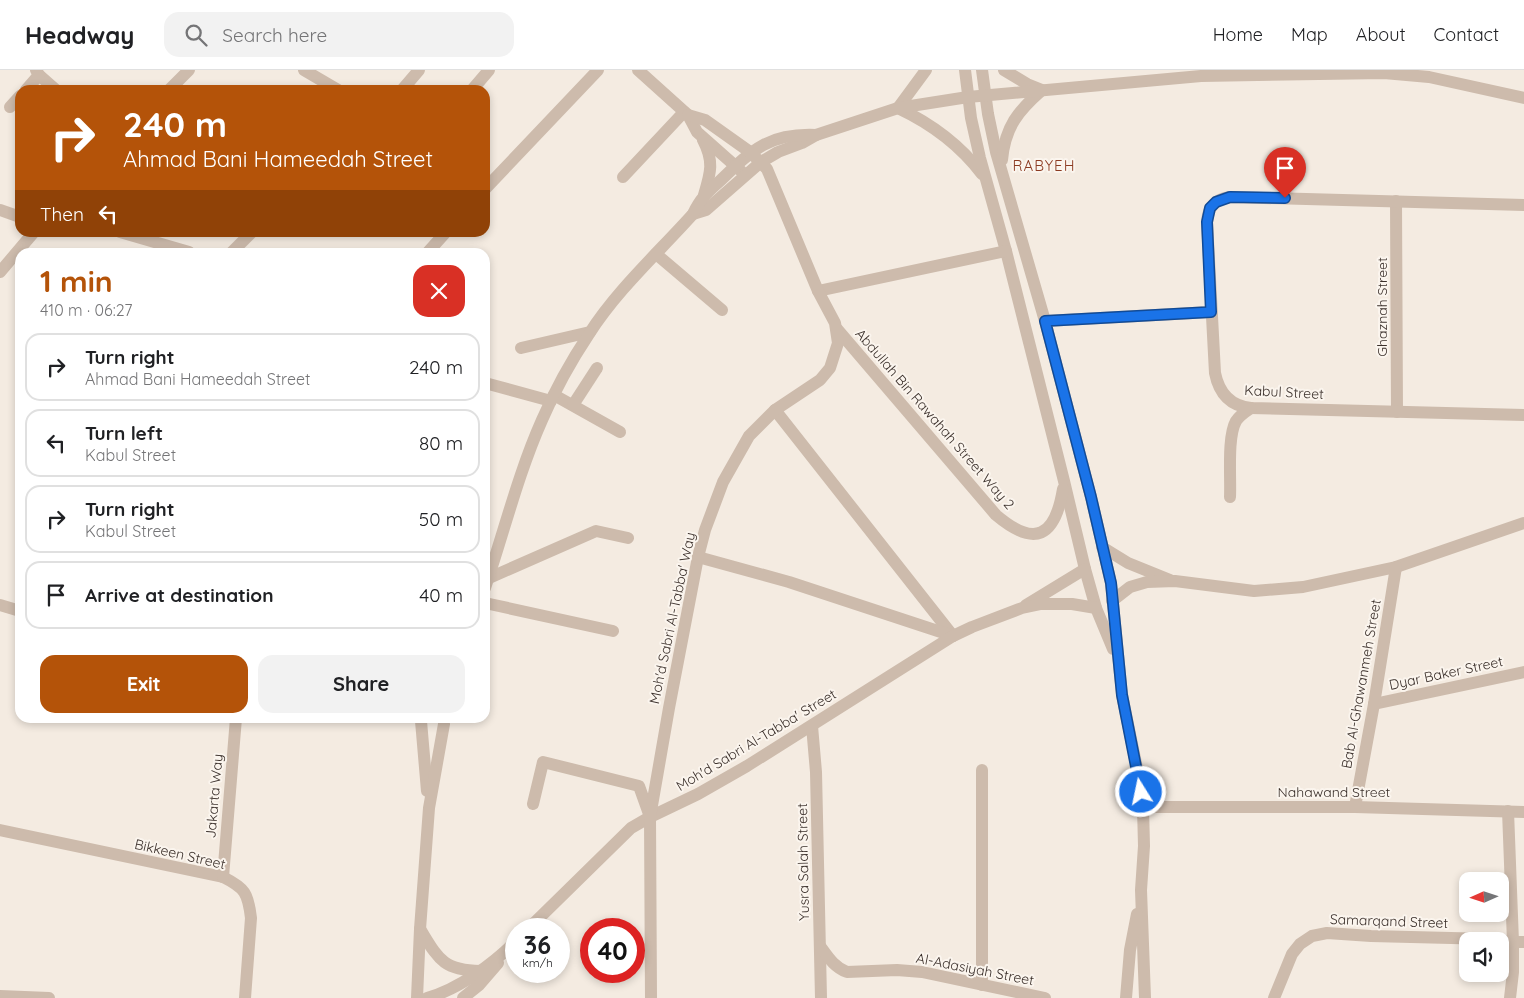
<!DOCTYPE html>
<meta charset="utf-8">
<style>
:root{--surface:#fff;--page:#f2f2f2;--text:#202124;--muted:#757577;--line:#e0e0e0;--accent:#b45309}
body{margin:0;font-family:Quicksand,sans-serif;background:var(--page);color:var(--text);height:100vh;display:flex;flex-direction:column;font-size:19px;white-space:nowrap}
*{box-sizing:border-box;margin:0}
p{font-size:16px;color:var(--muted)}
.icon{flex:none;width:28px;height:28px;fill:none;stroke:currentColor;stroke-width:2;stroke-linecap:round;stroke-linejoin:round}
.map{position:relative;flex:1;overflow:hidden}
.side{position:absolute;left:15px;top:178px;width:475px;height:475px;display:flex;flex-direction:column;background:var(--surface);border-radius:15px;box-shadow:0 2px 8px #0003}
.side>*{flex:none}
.top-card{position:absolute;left:15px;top:15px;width:475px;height:152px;border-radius:15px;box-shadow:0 2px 8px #0003;background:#b45309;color:#fff;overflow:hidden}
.needle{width:32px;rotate:267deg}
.controls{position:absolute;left:1459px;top:802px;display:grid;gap:10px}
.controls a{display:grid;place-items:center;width:50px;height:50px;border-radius:10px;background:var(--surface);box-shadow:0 2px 8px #0003;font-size:25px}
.speed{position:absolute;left:505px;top:848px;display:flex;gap:10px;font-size:25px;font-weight:700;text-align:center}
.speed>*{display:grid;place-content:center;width:65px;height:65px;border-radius:50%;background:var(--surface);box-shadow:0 2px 8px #0003;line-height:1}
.speed small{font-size:12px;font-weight:400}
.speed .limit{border:8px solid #d22;background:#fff;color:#111}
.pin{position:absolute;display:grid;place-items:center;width:42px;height:42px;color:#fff;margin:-51px -21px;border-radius:50% 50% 50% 0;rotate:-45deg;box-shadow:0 0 5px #0007}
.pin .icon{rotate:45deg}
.me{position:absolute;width:55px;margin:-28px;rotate:350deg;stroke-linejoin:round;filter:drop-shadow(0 0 4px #0008)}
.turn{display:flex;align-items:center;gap:18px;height:105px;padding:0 25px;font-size:22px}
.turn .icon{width:65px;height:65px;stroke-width:2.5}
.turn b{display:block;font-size:35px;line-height:42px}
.then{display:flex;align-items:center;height:48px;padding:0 25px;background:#0003;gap:10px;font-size:19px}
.round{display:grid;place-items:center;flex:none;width:52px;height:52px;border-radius:15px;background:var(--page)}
.headline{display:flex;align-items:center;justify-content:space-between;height:85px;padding:0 25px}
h1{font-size:30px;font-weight:700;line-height:38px;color:var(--accent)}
.action{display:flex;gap:10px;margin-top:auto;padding:10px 25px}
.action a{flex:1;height:58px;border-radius:15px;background:var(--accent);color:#fff;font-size:20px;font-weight:700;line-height:58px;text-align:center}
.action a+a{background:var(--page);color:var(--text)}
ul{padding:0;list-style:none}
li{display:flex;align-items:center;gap:15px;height:68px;margin:0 10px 8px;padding:0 15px;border:2px solid var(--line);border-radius:15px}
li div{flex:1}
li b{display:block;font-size:19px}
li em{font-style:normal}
header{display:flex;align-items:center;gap:30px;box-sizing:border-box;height:70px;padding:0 25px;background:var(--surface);border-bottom:1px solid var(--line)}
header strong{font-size:24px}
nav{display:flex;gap:28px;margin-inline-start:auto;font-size:18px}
.search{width:350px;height:45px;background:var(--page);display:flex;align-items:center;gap:12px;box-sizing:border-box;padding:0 18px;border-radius:15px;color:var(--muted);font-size:19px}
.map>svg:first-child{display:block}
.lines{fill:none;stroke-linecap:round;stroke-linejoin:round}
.minor{stroke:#cdbbac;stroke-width:12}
.route-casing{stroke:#114b97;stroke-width:12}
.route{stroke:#1a73e8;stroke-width:9}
.labels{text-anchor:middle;stroke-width:4;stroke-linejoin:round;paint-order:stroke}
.street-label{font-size:14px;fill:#3b302b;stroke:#fbf5ee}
.neighbourhood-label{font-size:15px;letter-spacing:1px;fill:#8c3b22;stroke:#fbf5ee}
</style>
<header>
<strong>Headway</strong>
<div class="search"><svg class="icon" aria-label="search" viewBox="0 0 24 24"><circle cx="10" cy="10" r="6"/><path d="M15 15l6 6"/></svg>Search here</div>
<nav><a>Home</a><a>Map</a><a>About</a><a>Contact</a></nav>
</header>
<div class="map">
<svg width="1524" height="928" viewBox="0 0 1524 928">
<rect width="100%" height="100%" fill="#f4ebe1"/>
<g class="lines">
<g class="minor">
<path d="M36 0 39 5 56 20"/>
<path d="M304 0 338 20"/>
<path d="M638 0 688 45 697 62 741 101"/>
<path d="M926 0 898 38C932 54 960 75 982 104"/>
<path d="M965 0 971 48 980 88 1006 181 1064 411 1085 499 1096 538 1113 579"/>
<path d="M982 0 988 44 996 82 1045 251 1091 427 1111 513 1122 625 1139 708 1143 737 1144 776 1141 820 1145 928"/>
<path d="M26 20 39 5"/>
<path d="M169 20 189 0"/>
<path d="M402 20 419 0"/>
<path d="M472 20 489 0"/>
<path d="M10 37 20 26"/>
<path d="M703 70C714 91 711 102 704 125"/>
<path d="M1002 90C1005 57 1018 41 1042 20L1027 14 1004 0"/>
<path d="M623 107 684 42"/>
<path d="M485 119 598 0"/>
<path d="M1396 131 1397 342"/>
<path d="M1524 135 1230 127C1215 129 1208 137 1207 152L1215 303C1219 323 1230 336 1251 338L1524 345"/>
<path d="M0 140 20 147"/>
<path d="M693 144 706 140 761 92 778 82 802 73 816 65 898 38 968 27 1201 6 1384 3 1429 7 1524 28"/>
<path d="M120 162 189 182"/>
<path d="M232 182 252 162"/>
<path d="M428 182 446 162"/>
<path d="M656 184 722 240"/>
<path d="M0 202 34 162"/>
<path d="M818 221 1006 181"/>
<path d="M1045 251 1211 242"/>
<path d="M837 259 996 445C1035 478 1055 467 1063 419"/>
<path d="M521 278 590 262"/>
<path d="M485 313 551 331"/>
<path d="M554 325 620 362"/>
<path d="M573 335 597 298"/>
<path d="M775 340 953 566"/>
<path d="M1230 427C1231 408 1227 367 1236 351 1240 345 1245 342 1251 338"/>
<path d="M1102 477 1128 493 1170 510"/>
<path d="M698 487 789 512 953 566"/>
<path d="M489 508 596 461 628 468"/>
<path d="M485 518C504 462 518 404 542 350 555 320 571 291 589 264 617 220 658 183 693 144 701 127 708 122 722 109 753 79 770 63 816 65"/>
<path d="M1112 531 1130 517 1147 512 1175 511 1254 521 1303 517 1396 497 1524 453"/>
<path d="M485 533 613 561"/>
<path d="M0 535 20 541"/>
<path d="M1026 535 1085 499"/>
<path d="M1374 634 1524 602"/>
<path d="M421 651 427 721"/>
<path d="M812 656 816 702 821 928"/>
<path d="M982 700V915"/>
<path d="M533 734 543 692 639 716 649 744"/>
<path d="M1143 737H1355L1524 742"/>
<path d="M1355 737 1374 634 1396 497"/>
<path d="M1508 741 1513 872H1524"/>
<path d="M0 760 223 807C245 818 248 823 251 848L245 928"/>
<path d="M223 807 236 648"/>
<path d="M420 859C438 888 442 900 480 901"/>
<path d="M528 859 631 758 650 747 698 724 747 696 953 566 972 557 1022 538 1041 534H1072L1096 538"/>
<path d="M820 876C828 887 834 897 847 902L897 900 922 902 1045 928"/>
<path d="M0 926 49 928"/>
<path d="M417 928 420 859 429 738 444 654"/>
<path d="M427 928C459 919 493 894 516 871"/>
<path d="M463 928 479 915 498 893"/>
<path d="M651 928 650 747 669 638 698 487 705 460 723 412 749 366 775 340 820 310 830 298 838 273 835 253 818 221 767 99 750 82 705 50 688 45"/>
<path d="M1126 928 1130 880 1137 844"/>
<path d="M1274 928 1292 884 1300 874 1312 866 1327 863 1371 866 1491 869 1513 872V902L1510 928"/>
</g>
</g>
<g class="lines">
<g class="route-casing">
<path id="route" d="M1141 722 1122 625 1111 513 1091 427 1045 251 1211 242 1207 152 1210 138 1216 132 1230 127 1285 128"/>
</g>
<use href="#route" class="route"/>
</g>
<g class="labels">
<g class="street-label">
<text transform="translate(1382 237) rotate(-90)" y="5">Ghaznah Street</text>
<text transform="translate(1284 322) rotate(3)" y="5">Kabul Street</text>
<text transform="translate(935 349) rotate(49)" y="5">Abdullah Bin Rawahah Street Way 2</text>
<text transform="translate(672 548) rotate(-78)" y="5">Moh'd Sabri Al-Tabba' Way</text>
<text transform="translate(1446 603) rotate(-12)" y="5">Dyar Baker Street</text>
<text transform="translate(1361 614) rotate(-80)" y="5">Bab Al-Ghawanmeh Street</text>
<text transform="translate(756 670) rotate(-31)" y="5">Moh'd Sabri Al-Tabba' Street</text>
<text x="1334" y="727">Nahawand Street</text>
<text transform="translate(214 726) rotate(-85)" y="5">Jakarta Way</text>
<text transform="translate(180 784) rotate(13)" y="5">Bikkeen Street</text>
<text transform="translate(803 792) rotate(-91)" y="5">Yusra Salah Street</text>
<text transform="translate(1389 851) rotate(2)" y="5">Samarqand Street</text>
<text transform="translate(975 899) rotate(11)" y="5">Al-Adasiyah Street</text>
</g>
<g class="neighbourhood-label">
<text x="1044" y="101">RABYEH</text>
</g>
</g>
</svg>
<div class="controls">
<a><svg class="needle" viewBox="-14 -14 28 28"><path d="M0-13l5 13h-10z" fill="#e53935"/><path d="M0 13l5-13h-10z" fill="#757577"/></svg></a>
<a><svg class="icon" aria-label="sound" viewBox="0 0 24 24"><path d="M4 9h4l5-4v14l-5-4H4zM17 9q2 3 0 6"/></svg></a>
</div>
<div class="speed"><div>36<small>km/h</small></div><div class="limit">40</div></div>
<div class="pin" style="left:1285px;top:128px;background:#d93025"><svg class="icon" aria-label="arrive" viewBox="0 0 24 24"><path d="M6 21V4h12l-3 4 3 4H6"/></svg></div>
<svg class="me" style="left:1141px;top:722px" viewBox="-20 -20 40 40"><circle r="17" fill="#1a73e8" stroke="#fff" stroke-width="3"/><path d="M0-11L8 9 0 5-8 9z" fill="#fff"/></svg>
<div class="top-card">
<div class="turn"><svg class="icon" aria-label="right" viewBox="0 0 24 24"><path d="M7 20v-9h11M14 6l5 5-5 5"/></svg><div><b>240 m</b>Ahmad Bani Hameedah Street</div></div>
<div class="then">Then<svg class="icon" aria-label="left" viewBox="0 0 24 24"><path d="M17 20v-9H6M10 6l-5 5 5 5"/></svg></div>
</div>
<section class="side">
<div class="headline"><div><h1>1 min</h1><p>410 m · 06:27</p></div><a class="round" style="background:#d93025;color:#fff"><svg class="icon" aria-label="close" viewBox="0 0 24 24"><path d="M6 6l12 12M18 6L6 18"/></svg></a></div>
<ul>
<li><svg class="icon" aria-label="right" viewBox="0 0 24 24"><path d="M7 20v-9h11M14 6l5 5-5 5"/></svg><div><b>Turn right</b><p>Ahmad Bani Hameedah Street</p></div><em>240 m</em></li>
<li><svg class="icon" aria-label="left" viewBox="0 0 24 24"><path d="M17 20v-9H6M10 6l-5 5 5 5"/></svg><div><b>Turn left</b><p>Kabul Street</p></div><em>80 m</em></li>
<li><svg class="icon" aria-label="right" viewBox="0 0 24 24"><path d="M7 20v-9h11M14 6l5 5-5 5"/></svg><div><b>Turn right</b><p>Kabul Street</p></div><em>50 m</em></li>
<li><svg class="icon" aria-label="arrive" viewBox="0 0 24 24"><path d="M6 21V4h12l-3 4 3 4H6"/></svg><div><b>Arrive at destination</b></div><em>40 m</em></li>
</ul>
<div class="action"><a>Exit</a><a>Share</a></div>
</section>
</div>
